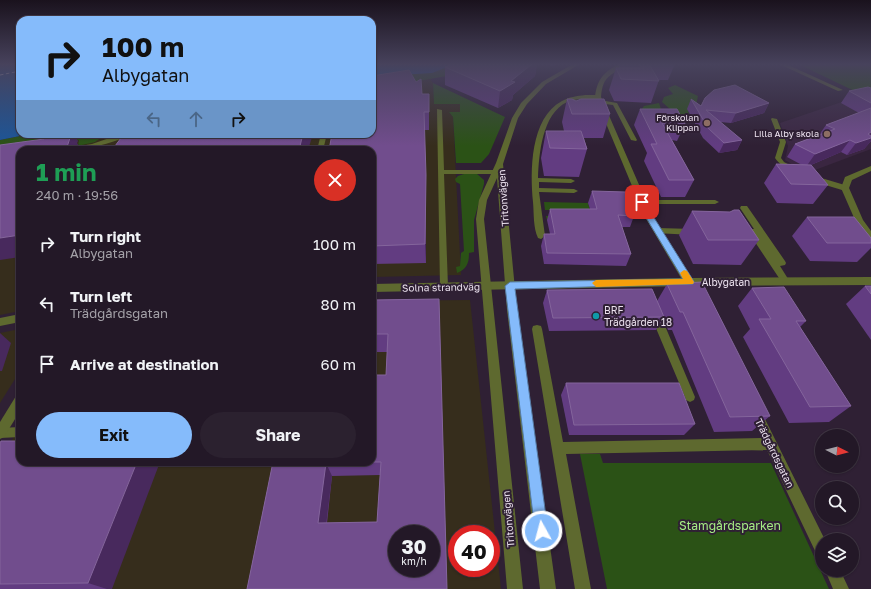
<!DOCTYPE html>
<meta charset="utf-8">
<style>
:root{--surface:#231827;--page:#2b212f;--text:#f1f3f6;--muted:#a3a0a7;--line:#403744;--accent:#85bbfb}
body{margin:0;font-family:"Golos Text",sans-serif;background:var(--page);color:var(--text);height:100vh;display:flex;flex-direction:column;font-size:15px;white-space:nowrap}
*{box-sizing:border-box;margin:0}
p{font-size:13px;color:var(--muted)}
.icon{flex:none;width:22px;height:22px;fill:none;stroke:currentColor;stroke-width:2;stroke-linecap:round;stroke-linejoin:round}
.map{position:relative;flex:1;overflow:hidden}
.side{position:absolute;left:16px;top:146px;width:360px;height:320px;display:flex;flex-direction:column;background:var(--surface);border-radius:12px;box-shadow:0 1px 3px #0004,0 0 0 1px var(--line)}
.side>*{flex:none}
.top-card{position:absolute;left:16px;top:16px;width:360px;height:122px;border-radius:12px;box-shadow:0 1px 3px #0004,0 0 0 1px var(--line);background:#85bbfb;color:#111;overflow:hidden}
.needle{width:26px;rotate:96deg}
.buttons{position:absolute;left:815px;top:429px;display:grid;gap:8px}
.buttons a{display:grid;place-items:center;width:44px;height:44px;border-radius:50%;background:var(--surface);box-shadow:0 1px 3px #0004,0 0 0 1px var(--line);font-size:20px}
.speed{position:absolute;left:388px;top:525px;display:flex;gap:8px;font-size:20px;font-weight:700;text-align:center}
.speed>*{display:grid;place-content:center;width:52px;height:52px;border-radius:50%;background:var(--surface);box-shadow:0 1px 3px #0004,0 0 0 1px var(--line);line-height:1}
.speed small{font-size:10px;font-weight:400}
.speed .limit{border:6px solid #d22;background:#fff;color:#111}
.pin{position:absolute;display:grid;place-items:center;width:34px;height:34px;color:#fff;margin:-17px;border-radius:8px;box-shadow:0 2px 6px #0006}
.me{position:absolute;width:44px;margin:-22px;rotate:353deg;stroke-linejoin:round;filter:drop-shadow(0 0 3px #0008)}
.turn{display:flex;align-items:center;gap:14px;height:84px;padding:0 20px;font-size:18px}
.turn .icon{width:52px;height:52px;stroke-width:2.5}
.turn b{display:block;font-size:28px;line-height:34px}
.lanes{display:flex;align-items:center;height:38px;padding:0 20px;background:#0003;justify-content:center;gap:20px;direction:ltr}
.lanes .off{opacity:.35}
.round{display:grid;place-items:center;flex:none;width:42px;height:42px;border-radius:21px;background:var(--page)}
.summary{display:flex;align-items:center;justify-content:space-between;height:68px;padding:0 20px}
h1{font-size:24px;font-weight:700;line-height:30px;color:#1e9e55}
.cta{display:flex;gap:8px;margin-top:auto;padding:8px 20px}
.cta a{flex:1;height:46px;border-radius:24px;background:var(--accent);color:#111;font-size:16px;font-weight:700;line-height:46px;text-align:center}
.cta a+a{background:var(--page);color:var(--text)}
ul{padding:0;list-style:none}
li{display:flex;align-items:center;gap:12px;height:60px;padding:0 20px}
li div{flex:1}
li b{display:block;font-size:15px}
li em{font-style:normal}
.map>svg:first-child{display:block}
.commercial{fill:#362d1c;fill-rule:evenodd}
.built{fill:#3a2641}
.green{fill:#2b5216}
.water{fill:#1c5699}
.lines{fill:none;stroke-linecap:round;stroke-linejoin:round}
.ferry{stroke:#d6e5f8;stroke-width:1;stroke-dasharray:3.5 2.5;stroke-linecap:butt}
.service{fill:#5e692f;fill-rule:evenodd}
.minor{fill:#5e692f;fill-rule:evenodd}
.tertiary{fill:#5e692f;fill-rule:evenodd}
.wall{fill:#623c81;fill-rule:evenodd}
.shaded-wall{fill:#48295d}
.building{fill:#714d8d;stroke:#84659c;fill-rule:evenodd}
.route{fill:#85bbfb;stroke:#567aa3}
.slow{fill:#f59e0b}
.education-dot{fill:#8d6e63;stroke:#2f2034;stroke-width:1.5}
.culture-dot{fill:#0f9aa8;stroke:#2f2034;stroke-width:1.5}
.labels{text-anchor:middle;stroke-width:4;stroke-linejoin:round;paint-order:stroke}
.far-poi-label{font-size:9px;fill:#ece2ef;stroke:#2f2034;text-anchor:end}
.street-label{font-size:10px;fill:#ece2ef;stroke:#2f2034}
.poi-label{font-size:10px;fill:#ece2ef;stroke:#2f2034;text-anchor:start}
.near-park-label{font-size:12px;fill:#a5ed84;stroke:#2f2034}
</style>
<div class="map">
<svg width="871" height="589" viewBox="0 0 871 589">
<rect width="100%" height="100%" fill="#2f2034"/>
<g class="commercial">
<path d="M427 73 433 83 434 104 460 103V112H449L453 117 461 275 372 277V150H20V311L0 315V140L30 134H372V82Z"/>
<path d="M470 300 501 589H0V460L20 427V462H372V301ZM397 534H431V568H397ZM457 534H491V568H457Z"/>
<path d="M20 329V371L0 403V333Z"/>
</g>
<path class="built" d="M871 92V149L807 173 785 160 788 146 780 123Z"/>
<g class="green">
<path d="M455 64 452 75 413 82H372Z"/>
<path d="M798 64H871V92L863 95Z"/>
<path d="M433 83 505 117 489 154 481 163H456L453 117 449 112H460V104H434Z"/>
<path d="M675 85 698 96 696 105 689 107 688 111 690 117 681 120 641 110 644 106 659 103 661 109 669 113 670 109 662 102 664 97 673 94 668 88Z"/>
<path d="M30 134H53L52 137 0 147V140Z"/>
<path d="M85 134H106L95 142 78 146 79 140 62 143 43 150H0Z"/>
<path d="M464 174H477L484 180V184L474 220V252L469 253C469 263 467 269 457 273L456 267 460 266 461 253 464 251 460 184 456 182 455 179 458 176Z"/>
<path d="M544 202 588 203 593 221 547 220 546 216H558L557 210H545Z"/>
<path d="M580 454H600L603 463H771L829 589H607Z"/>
</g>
<g class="water">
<path d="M0 64H20V134H30L0 140Z"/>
<path d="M372 64H455L432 73 400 75 372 82Z"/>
</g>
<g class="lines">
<path class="ferry" d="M0 75 20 71"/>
<g class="service">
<path d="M585 95H598L601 97 598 99C588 99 576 98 567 102 542 114 539 154 538 178L571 179 575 181 571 183 539 182V188L574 189 578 191 574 193 539 192 545 236 541 239 538 238C533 228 534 213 533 202 530 171 530 118 562 101 569 97 577 96 585 95Z"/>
<path d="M600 100 617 103 637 140 636 141 631 140 613 105 598 103V101Z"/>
<path d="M437 109 442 110 444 170H496L500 172 496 174H444L448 287 444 290 440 287Z"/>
<path d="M772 118 777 119 786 142 781 158 784 162 797 169V171C789 172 780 165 775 158L780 142 771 119Z"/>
<path d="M121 134H130L118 139 115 137Z"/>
<path d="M321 134H327L323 150H317Z"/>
<path d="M812 177H818L848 186 849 188 845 190H842L812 181Z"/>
<path d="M639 200H715L719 202 715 204H639Z"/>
<path d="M741 206H747L785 261 786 263 785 265 780 266 790 282 789 284H783L749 233 748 231 749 229H754L740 208Z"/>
<path d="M658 228 693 229 697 232 693 235 655 233 654 231 655 229Z"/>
<path d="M655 310 658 311 660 314 695 397 694 400 690 402 686 400 685 397 650 314 652 311Z"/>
<path d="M20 427V437L0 438V428Z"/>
</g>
<g class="minor">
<path d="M619 64H626C611 77 603 74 601 97L653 217 691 278 871 277V285L696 286 701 294 700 297H692L686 286 372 292V284L681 278 645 217 595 97C597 79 604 72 619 64Z"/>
<path d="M779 64H786L843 90 838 91Z"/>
<path d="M118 135H121V139C100 146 86 150 63 150L67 148 92 144Z"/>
<path d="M871 166V171L852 180 849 188 863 220 871 231V241L868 240 855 220 841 188 845 177Z"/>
<path d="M20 314V322L0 326V318Z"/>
<path d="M537 325 541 326 542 329 563 442 762 438 749 411 751 407 755 405 759 407 825 540H822V557L817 555 767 450 566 454 591 589H575L532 329 533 326Z"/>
<path d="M20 395V411L4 437 0 439V422L16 396Z"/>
<path d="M825 570H840L849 589H833Z"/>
</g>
<path class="tertiary" d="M573 64H580L546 84 527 104 518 118 503 164 517 310 556 589H540L507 310 497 178 487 200 484 219 523 589H507L476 219 479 200 496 163 512 118 521 103 542 82Z"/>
</g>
<g class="wall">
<path d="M453 64H537L535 76 513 95 512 100 498 108 445 85V67Z"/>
<path d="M547 64H558L552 66Z"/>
<path d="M620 64H675L668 80H659L651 103 614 101 609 90 616 68H619Z"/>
<path d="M871 88V141L864 149 847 155 841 152 811 165 828 185 813 204 777 203 764 183 776 164 802 165 787 157 795 144 819 135 826 125 859 113 841 103 849 91Z"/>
<path d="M422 94 429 112V130H424L426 194V263L372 264V150Z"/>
<path d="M567 99 576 101 610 114 603 138H584L587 149 579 177 544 176 541 158 546 131H564L562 122Z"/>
<path d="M691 99 701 106 769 103 764 113 731 123 720 122 742 140 737 150 719 153 703 138 687 109Z"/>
<path d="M640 109 685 124 677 141 672 140 694 180 685 197H661L644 161 647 153 634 125Z"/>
<path d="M592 191 634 216 630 227H622L631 254 626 266 544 264 541 246 544 234H550L547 220 550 209H590L588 203Z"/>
<path d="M692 211 730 212 759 240 741 265 693 264 679 235Z"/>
<path d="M807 217 871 238V248L857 262 810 261 792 236Z"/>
<path d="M667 284 770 416 752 431 714 432 672 330H668L664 318 656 330 549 331 543 303 547 290 657 301Z"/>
<path d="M865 286H871V340L846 304Z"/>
<path d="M752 288 806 321 800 327 851 406 829 422 789 423 743 337 750 329 738 306Z"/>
<path d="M439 299 447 589H247L273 462 386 375 387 352H372V300ZM380 475 377 522 327 523 332 476Z"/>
<path d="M566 383 695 424 684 435H569L561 395Z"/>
<path d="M0 443 112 589H0Z"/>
</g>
<g class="shaded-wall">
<path d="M532 64H537L535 76 513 95 512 100 498 108 500 91 511 81Z"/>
<path d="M553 64H558L552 66Z"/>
<path d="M769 103 764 113 731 123 736 113Z"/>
<path d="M871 132V141L864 149 847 155 856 143 868 134Z"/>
<path d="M50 134H74L78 141 77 143 82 150H66Z"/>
<path d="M303 134H313L308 150H299Z"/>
<path d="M742 140 737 150 719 153 724 143Z"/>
<path d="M850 140 841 152 806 167 815 154Z"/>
<path d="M426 175V263L425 244Z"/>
<path d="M20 235V257L0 260V238Z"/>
<path d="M0 333 11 343 2 371H0Z"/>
<path d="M137 462H160L112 589H107L88 583Z"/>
<path d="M326 463 332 476 325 534 318 523Z"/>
</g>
<g class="building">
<path d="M453 64H532L511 81 515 82 500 91 445 67Z"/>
<path d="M638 64H649L659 81 621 79 616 68H644Z"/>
<path d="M409 70 416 82 421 79 422 94H429V112H424L426 175 425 244 372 246V150H329L332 134H372V76Z"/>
<path d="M735 85 769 103 736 113 706 110 742 140 724 143 708 128 691 99 701 106 705 98 714 90Z"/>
<path d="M868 87 871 88V103L849 91Z"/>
<path d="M567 99H572L576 101 581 99H604L610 114H572Z"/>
<path d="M871 108V132L868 134 871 136V138L856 143 850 140 815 154 795 144 835 129 826 125Z"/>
<path d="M640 109H677L685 124 662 123 694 180H669L651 144H657Z"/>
<path d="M546 131H581L587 149 550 148Z"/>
<path d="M46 134H62L61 136 71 135 66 150H20V235L0 238V145L44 139Z"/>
<path d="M124 134H303L299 150H112Z"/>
<path d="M776 164 811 165 828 185 791 184Z"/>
<path d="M592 191 626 192 634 216 618 215 631 254 547 253 544 234H555L550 209H597Z"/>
<path d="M734 210H739L759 240H708L692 211 730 212Z"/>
<path d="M807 217H854L871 238V243H827Z"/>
<path d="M702 282 770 416 730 417 683 312H680L667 284Z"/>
<path d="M865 286H871V294Z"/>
<path d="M784 287 806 321H796L851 406 810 407 759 319H771L752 288Z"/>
<path d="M652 289 664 317 553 318 547 290Z"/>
<path d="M439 299 447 589H247L273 462H360L326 463 318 523 377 522 381 462H372V375H386L388 334H372V300ZM397 534H431V568H397Z"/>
<path d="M566 383H679L695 424 574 425Z"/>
<path d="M20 439V462H137L88 583 0 584V443L1 441H18Z"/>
</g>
<linearGradient id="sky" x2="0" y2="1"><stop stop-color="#1a121d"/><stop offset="0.44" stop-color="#47425c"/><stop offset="1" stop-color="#47425c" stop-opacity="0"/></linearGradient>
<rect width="871" height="146" fill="url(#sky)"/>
<path class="route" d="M642 199 646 202 653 216 693 280 694 282 693 284 515 289 548 531 546 535 542 537 537 535 535 531 505 286 510 282 683 279 645 216 638 202Z"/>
<path class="slow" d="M684 270 687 271 694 282 693 284 596 287 592 283 596 280 683 279 680 273Z"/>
<g class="education-dot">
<circle cx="707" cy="123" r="4"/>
<circle cx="827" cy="134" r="4"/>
</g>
<circle class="culture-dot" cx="596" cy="316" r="4"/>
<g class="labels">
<g class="far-poi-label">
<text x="699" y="121">Förskolan<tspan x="699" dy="10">Klippan</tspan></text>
<text x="819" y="137">Lilla Alby skola</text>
</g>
<g class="street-label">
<text transform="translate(503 198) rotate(-94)" y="4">Tritonvägen</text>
<text x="726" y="286">Albygatan</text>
<text transform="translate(441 287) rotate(-1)" y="4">Solna strandväg</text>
<text transform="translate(775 453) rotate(64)" y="4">Trädgårdsgatan</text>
<text transform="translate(508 519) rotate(-95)" y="4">Tritonvägen</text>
</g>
<g class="poi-label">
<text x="604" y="314">BRF<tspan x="604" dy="12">Trädgården 18</tspan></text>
</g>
<g class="near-park-label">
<text x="730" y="530">Stamgårdsparken</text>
</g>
</g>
</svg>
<div class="buttons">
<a><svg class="needle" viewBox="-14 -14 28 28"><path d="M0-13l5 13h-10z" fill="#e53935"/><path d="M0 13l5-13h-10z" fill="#a3a0a7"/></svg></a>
<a><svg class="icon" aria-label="search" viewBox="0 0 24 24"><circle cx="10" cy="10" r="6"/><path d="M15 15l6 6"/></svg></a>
<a><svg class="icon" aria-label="layers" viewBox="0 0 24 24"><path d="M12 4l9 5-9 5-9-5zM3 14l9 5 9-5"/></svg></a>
</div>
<div class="speed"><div>30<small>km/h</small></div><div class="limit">40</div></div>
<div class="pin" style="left:642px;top:202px;background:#d93025"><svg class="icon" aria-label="arrive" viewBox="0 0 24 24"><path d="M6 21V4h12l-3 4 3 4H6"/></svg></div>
<svg class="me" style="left:542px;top:531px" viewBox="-20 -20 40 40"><circle r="17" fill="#85bbfb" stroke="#fff" stroke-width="3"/><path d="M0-11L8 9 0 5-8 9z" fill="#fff"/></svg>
<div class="top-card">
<div class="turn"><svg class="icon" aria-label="right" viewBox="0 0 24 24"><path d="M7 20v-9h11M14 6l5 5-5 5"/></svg><div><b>100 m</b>Albygatan</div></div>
<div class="lanes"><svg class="icon off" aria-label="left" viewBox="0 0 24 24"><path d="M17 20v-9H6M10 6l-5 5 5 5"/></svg><svg class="icon off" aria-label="ahead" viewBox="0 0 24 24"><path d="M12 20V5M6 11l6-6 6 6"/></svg><svg class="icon" aria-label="right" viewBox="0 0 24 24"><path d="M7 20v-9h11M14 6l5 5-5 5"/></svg></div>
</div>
<section class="side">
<div class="summary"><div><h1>1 min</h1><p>240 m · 19:56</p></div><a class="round" style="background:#d93025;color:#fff"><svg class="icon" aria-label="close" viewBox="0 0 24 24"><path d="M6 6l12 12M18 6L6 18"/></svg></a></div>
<ul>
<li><svg class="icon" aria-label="right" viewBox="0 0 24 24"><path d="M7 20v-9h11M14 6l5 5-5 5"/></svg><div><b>Turn right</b><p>Albygatan</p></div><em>100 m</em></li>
<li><svg class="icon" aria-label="left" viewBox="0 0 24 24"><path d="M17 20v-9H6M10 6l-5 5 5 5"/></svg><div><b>Turn left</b><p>Trädgårdsgatan</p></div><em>80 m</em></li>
<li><svg class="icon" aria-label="arrive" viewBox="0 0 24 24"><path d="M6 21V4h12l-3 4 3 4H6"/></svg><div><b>Arrive at destination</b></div><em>60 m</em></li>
</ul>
<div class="cta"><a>Exit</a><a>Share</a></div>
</section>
</div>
